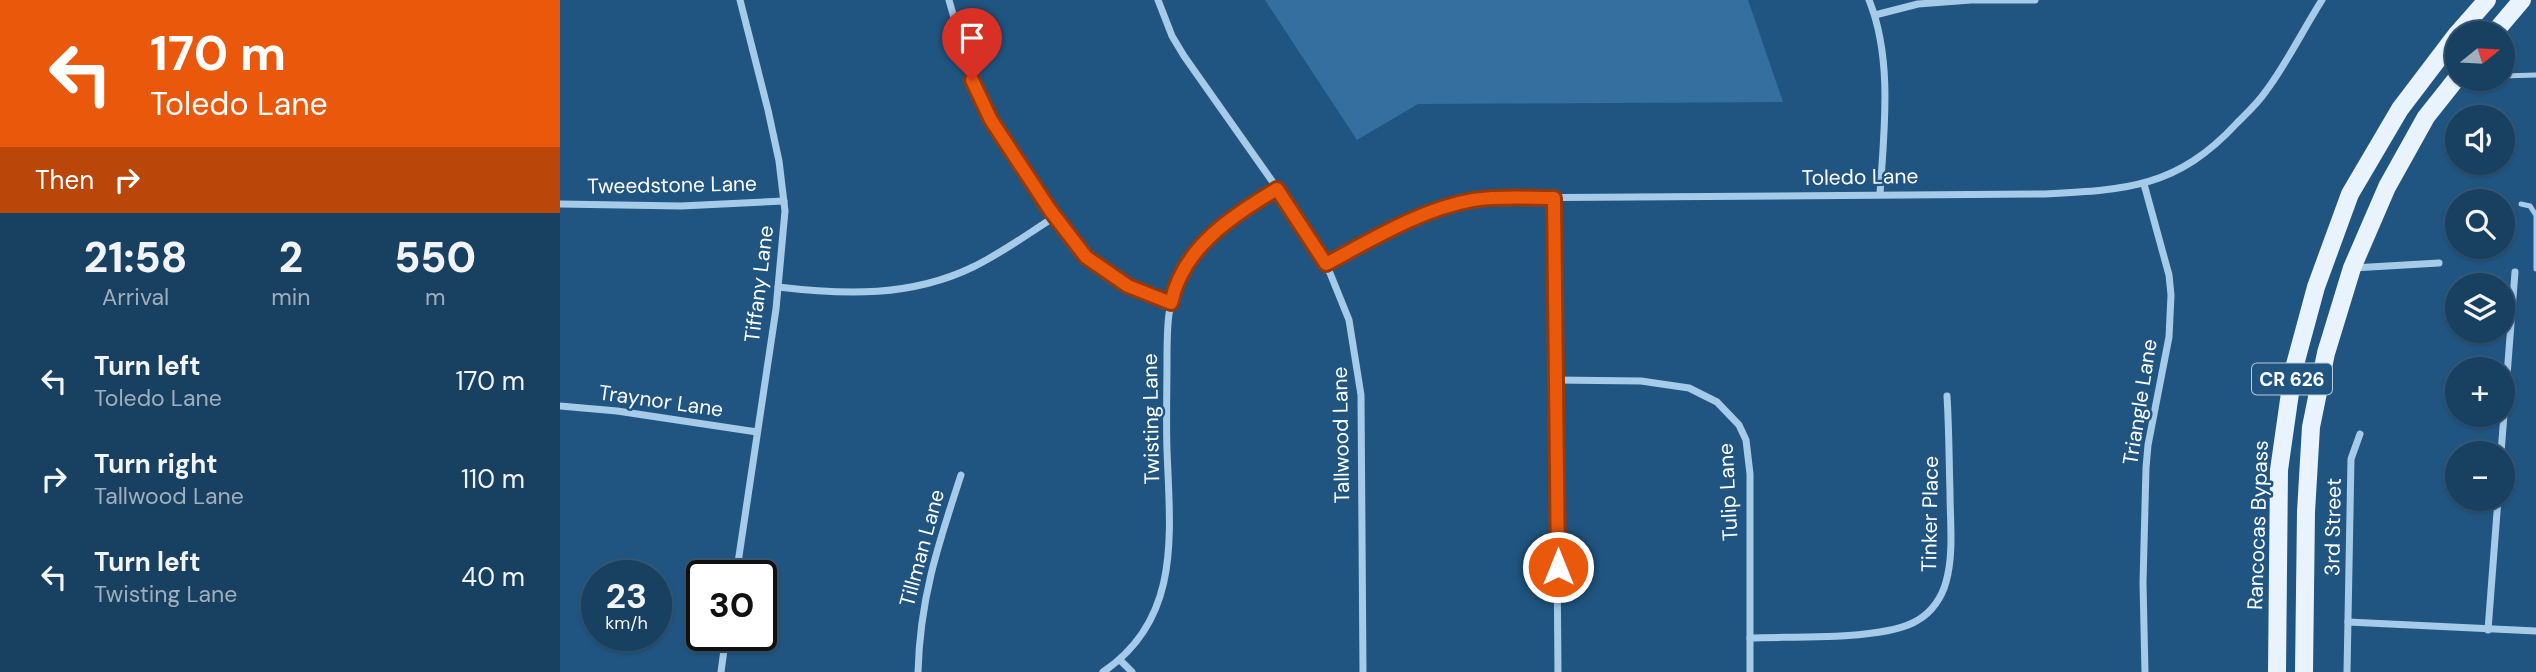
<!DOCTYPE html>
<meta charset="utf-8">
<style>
:root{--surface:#184061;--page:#214767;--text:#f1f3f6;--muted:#9fafbd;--line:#365976}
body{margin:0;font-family:"DM Sans",sans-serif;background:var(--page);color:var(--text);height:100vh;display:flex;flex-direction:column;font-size:26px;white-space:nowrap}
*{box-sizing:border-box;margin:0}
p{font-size:23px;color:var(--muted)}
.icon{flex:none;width:38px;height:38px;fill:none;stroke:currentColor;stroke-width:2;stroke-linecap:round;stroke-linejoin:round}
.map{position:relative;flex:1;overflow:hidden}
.details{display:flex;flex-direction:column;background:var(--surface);width:560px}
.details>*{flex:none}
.guide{background:#ea580c;color:#fff;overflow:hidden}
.needle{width:46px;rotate:72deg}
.buttons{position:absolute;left:1885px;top:21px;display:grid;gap:14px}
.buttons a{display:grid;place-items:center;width:70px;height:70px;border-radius:50%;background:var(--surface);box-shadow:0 2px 5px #0004,0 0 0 2px var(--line);font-size:35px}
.speed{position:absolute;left:21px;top:560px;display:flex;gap:14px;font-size:35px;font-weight:700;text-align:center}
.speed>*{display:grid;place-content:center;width:91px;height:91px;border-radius:50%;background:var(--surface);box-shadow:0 2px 5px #0004,0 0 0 2px var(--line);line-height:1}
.speed small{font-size:18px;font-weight:400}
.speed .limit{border:4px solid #111;border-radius:10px;background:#fff;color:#111}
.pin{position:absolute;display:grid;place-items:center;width:60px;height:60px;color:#fff;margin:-72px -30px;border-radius:50% 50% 50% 0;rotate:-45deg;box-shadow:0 0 7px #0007}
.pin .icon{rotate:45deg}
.me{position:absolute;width:77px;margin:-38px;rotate:0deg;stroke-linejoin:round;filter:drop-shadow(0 0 5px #0008)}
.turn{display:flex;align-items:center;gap:24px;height:147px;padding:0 35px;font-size:32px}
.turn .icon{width:91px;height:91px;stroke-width:2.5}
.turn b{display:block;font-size:49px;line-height:60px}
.then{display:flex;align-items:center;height:66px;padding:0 35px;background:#0003;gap:14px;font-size:26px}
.eta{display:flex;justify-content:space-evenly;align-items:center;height:119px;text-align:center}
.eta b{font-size:42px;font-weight:800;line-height:49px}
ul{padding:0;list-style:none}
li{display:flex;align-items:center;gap:21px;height:98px;padding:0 35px}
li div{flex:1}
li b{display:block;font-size:26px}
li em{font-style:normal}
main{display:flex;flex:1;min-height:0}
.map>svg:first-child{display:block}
.green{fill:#346f9f}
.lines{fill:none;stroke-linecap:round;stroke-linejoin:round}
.lane{stroke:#a6cbe8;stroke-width:5}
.street{stroke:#a6cbe8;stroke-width:7}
.primary{stroke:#e9f3fe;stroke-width:18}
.route-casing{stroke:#983908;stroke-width:18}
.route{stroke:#ea580c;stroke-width:12}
.labels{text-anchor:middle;stroke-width:5;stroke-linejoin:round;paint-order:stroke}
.shield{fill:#205581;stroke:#bcccd9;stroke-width:2}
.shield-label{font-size:19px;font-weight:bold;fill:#fff}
.street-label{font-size:21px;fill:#fff;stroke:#205581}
</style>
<main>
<section class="details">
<div class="guide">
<div class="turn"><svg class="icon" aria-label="left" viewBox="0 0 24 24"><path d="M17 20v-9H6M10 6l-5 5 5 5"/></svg><div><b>170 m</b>Toledo Lane</div></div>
<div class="then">Then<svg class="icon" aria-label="right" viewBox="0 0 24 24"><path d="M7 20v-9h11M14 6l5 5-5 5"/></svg></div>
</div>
<div class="eta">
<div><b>21:58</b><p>Arrival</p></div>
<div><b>2</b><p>min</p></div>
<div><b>550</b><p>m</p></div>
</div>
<ul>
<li><svg class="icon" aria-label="left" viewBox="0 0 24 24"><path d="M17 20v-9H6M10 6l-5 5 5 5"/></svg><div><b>Turn left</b><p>Toledo Lane</p></div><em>170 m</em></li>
<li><svg class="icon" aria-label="right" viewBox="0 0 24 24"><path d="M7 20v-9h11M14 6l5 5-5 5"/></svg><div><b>Turn right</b><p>Tallwood Lane</p></div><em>110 m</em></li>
<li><svg class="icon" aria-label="left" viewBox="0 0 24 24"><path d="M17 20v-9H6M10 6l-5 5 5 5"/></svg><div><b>Turn left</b><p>Twisting Lane</p></div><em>40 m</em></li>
</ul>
</section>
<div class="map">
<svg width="1976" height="672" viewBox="0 0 1976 672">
<rect width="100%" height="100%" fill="#205581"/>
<path class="green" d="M705 0H1188L1223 102 858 104 797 140Z"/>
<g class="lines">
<g class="lane">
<path d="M1942 76 1976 75"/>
<path d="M1961 204 1970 206 1976 215"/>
<path d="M1976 216V269"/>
</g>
<g class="street">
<path d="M389 0 412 81 431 120 513 242C541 274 573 288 611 303"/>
<path d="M598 0 612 36 624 56 729 205 770 273 789 320 801 395 803 672"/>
<path d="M1309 0C1333 59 1324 131 1320 194"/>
<path d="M1414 0H1475"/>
<path d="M1315 15 1358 4 1411 0"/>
<path d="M1584 184 1609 275 1611 295 1609 337 1588 445 1586 468 1583 583 1585 672"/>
<path d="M994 198 998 672"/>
<path d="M0 204 121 206 224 201"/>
<path d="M766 264C819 235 873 205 934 198L1483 194C1567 190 1617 188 1677 123 1687 113 1698 103 1706 91 1727 63 1743 30 1762 0"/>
<path d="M1793 268 1879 263"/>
<path d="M218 287C285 295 351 297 413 267 442 253 469 233 496 216"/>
<path d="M995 380 1081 381 1129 388 1157 402 1179 425 1186 440 1190 474V672"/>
<path d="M0 406 57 411 197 432"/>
<path d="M1941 453 1955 272"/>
<path d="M176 576 216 309 225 211 219 161 208 110 180 0"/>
<path d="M1788 622 1976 631"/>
<path d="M1928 630 1938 499"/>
<path d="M1190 638C1230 636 1326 641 1358 620 1372 612 1382 597 1386 582 1394 554 1390 521 1390 492 1389 460 1389 428 1387 396"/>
<path d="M560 660 572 672"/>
<path d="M161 672 166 635"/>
<path d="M358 672C360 598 378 545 401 475"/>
<path d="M543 672C622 619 610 533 607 450 606 420 607 390 607 360 607 331 607 298 622 272 644 234 680 212 717 189"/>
<path d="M1787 672 1791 459 1800 434"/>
</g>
<g class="primary">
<path d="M1898 33 1927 0"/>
<path d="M1934 33 1962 0"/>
<path d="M1717 672 1719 470 1733 372 1756 287 1790 194 1840 109 1897 34"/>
<path d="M1744 672 1746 512 1751 427 1766 353 1792 268 1827 187 1866 117 1897 78"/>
</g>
</g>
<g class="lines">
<g class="route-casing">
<path id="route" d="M412 80 431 120 490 210 526 257 568 286 611 303C623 247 671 217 717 189L766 264C811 240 861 209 913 200 940 196 967 198 994 198L998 567"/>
</g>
<use href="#route" class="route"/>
</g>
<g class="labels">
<rect class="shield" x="1692" y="363.5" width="80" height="31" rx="5"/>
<g class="shield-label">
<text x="1732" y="386">CR 626</text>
</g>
<g class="street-label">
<text transform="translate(1300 177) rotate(-1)" y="7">Toledo Lane</text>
<text transform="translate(112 185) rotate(-1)" y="7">Tweedstone Lane</text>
<text transform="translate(199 284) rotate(-83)" y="7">Tiffany Lane</text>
<text transform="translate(101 401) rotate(8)" y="7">Traynor Lane</text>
<text transform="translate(1580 402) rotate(-81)" y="7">Triangle Lane</text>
<text transform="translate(591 419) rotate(-91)" y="7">Twisting Lane</text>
<text transform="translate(781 435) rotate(-91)" y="7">Tallwood Lane</text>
<text transform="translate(1168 492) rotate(-93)" y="7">Tulip Lane</text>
<text transform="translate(1370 514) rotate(-89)" y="7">Tinker Place</text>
<text transform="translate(1698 525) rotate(-88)" y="7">Rancocas Bypass</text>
<text transform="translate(1773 527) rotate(-89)" y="7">3rd Street</text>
<text transform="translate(362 548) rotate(-75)" y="7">Tillman Lane</text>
</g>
</g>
</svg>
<div class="buttons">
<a><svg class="needle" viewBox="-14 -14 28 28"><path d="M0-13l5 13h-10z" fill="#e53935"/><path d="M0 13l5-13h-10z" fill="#9fafbd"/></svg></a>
<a><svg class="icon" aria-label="sound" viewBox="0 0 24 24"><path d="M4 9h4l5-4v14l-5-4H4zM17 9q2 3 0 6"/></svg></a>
<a><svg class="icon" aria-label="search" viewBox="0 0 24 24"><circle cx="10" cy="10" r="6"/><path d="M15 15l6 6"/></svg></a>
<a><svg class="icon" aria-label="layers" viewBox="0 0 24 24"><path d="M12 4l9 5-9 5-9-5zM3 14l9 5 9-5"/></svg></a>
<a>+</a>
<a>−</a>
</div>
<div class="speed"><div>23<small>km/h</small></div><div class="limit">30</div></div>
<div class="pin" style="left:412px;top:80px;background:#d93025"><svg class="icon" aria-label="arrive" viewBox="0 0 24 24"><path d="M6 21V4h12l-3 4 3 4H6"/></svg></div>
<svg class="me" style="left:998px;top:567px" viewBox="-20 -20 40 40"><circle r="17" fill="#ea580c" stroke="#fff" stroke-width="3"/><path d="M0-11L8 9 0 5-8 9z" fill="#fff"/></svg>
</div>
</main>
